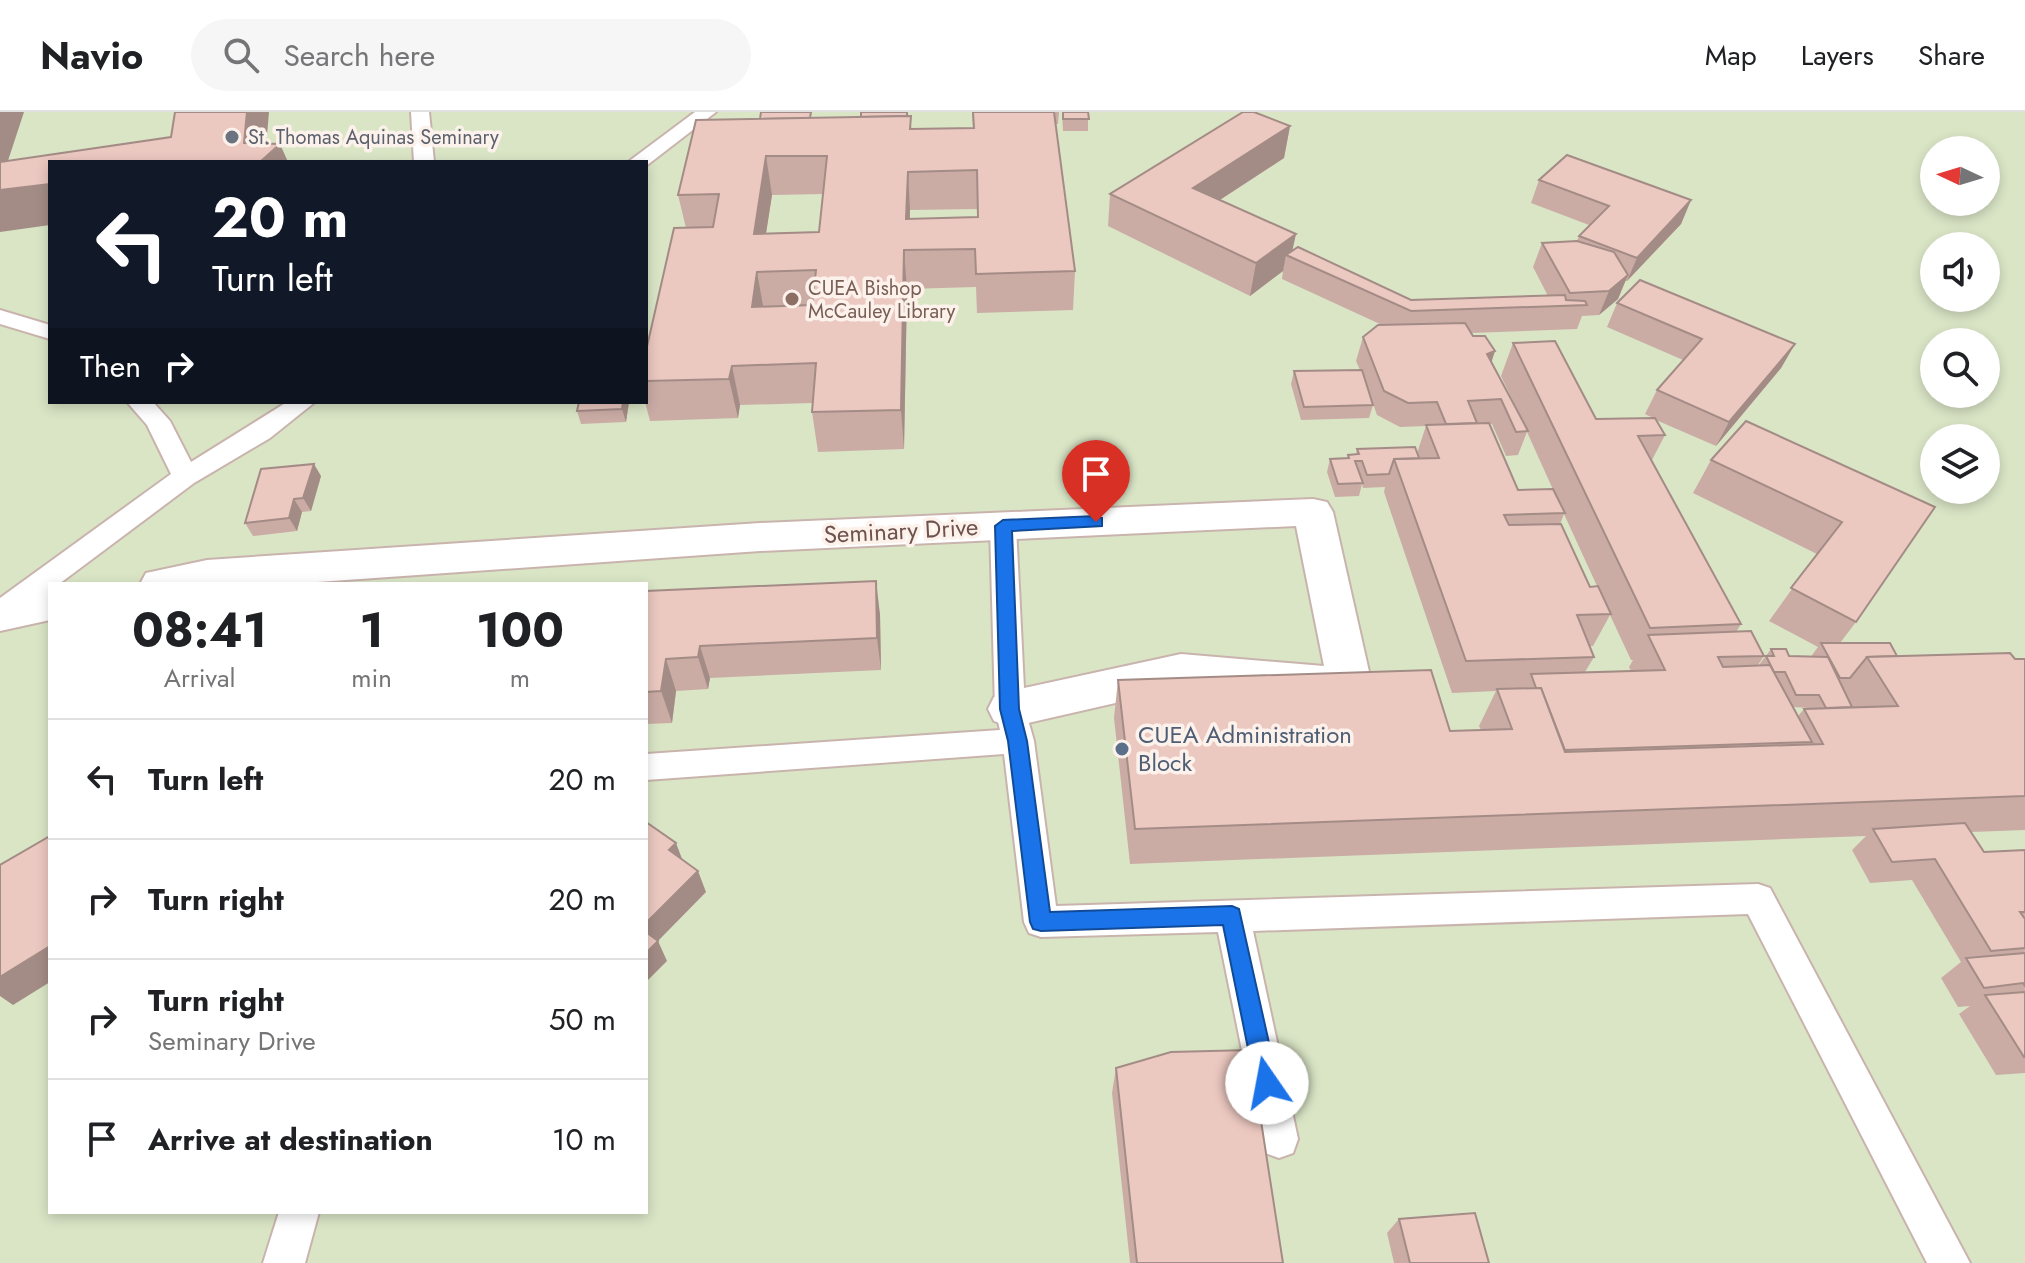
<!DOCTYPE html>
<style>
:root{--surface:#fff;--page:#f6f6f6;--text:#202124;--muted:#757577;--line:#e0e0e0}
body{margin:0;font-family:Jost,sans-serif;background:var(--page);color:var(--text);height:100vh;display:flex;flex-direction:column;font-size:30px;white-space:nowrap}
*{box-sizing:border-box;margin:0}
p{font-size:26px;color:var(--muted)}
.icon{flex:none;width:44px;height:44px;fill:none;stroke:currentColor;stroke-width:2;stroke-linecap:round;stroke-linejoin:round}
.map{position:relative;flex:1;overflow:hidden}
.side{position:absolute;left:48px;top:470px;width:600px;height:632px;display:flex;flex-direction:column;background:var(--surface);border-radius:0px;box-shadow:0 4px 12px #0003}
.side>*{flex:none}
.hud{position:absolute;left:48px;top:48px;width:600px;height:244px;border-radius:0px;box-shadow:0 4px 12px #0003;background:#111827;color:#fff;overflow:hidden}
.needle{width:52px;rotate:274deg}
.controls{position:absolute;left:1920px;top:24px;display:grid;gap:16px}
.controls a{display:grid;place-items:center;width:80px;height:80px;border-radius:50%;background:var(--surface);box-shadow:0 4px 12px #0003;font-size:40px}
.pin{position:absolute;display:grid;place-items:center;width:68px;height:68px;color:#fff;margin:-82px -34px;border-radius:50% 50% 50% 0;rotate:-45deg;box-shadow:0 0 8px #0007}
.pin .icon{rotate:45deg}
.me{position:absolute;width:88px;margin:-44px;rotate:348deg;stroke-linejoin:round;filter:drop-shadow(0 0 6px #0008)}
.turn{display:flex;align-items:center;gap:28px;height:168px;padding:0 32px;font-size:36px}
.turn .icon{width:104px;height:104px;stroke-width:2.5}
.turn b{display:block;font-size:56px;line-height:68px}
.then{display:flex;align-items:center;height:76px;padding:0 32px;background:#0003;gap:16px;font-size:30px}
.eta{display:flex;justify-content:space-evenly;align-items:center;height:136px;text-align:center}
.eta b{font-size:48px;font-weight:700;line-height:56px}
ul{padding:0;list-style:none}
li{display:flex;align-items:center;gap:24px;height:120px;padding:0 32px;border-top:2px solid var(--line)}
li div{flex:1}
li b{display:block;font-size:30px}
li em{font-style:normal}
header{display:flex;align-items:center;gap:48px;box-sizing:border-box;height:112px;padding:0 40px;background:var(--surface);border-bottom:2px solid var(--line)}
header strong{font-size:38px}
nav{display:flex;gap:44px;margin-inline-start:auto;font-size:28px}
.search{width:560px;height:72px;background:var(--page);display:flex;align-items:center;gap:20px;box-sizing:border-box;padding:0 28px;border-radius:44px;color:var(--muted);font-size:30px}
.map>svg:first-child{display:block}
.green{fill:#dae5c6;fill-rule:evenodd}
.lines{fill:none;stroke-linecap:round;stroke-linejoin:round}
.lane-casing{stroke:#c9b4ad;stroke-width:4}
.street-casing{stroke:#c9b4ad;stroke-width:4}
.lane{fill:#fff;fill-rule:evenodd}
.street{fill:#fff;fill-rule:evenodd}
.wall{fill:#caaca5;fill-rule:evenodd}
.shaded-wall{fill:#a48c86}
.building{fill:#ebc8c0;stroke:#a48c86;stroke-width:2;fill-rule:evenodd}
.route{fill:#1a73e8;stroke:#114b97;stroke-width:2}
.worship-dot{fill:#6b7280;stroke:#fcf2eb;stroke-width:3}
.education-dot{fill:#8d6e63;stroke:#fcf2eb;stroke-width:3}
.service-dot{fill:#5c6f8a;stroke:#fcf2eb;stroke-width:3}
.labels{text-anchor:middle;stroke-width:7;stroke-linejoin:round;paint-order:stroke}
.far-worship-label{font-size:20px;fill:#5b616d;stroke:#fcf2eb;text-anchor:start}
.far-education-label{font-size:20px;fill:#785e54;stroke:#fcf2eb;text-anchor:start}
.street-label{font-size:24px;fill:#6f524e;stroke:#fcf2eb}
.service-label{font-size:24px;fill:#4e5e75;stroke:#fcf2eb;text-anchor:start}
</style>
<header>
<strong>Navio</strong>
<div class="search"><svg class="icon" aria-label="search" viewBox="0 0 24 24"><circle cx="10" cy="10" r="6"/><path d="M15 15l6 6"/></svg>Search here</div>
<nav><a>Map</a><a>Layers</a><a>Share</a></nav>
</header>
<div class="map">
<svg width="2025" height="1151" viewBox="0 0 2025 1151">
<rect width="100%" height="100%" fill="#f9ede5"/>
<path class="green" d="M0 0H2025V1151H0ZM1934 38H1986V90H1934ZM50 50H646V290H50ZM1934 134H1986V186H1934ZM1934 230H1986V282H1934ZM1934 326H1986V378H1934ZM50 472H646V1100H50Z"/>
<g class="lines">
<g class="lane-casing">
<g id="lane">
<path d="M411 0H429L434 50H414Z"/>
<path d="M695 0H716L646 54V50H628Z"/>
<path d="M0 198 50 213V227L0 212Z"/>
<path d="M127 290H153L170 309 191 350 287 290H315L270 326 194 371 59 472H50V479L10 508 0 512V486L171 362 147 313Z"/>
<path d="M1003 405 1013 407 1016 414 1025 597 1034 629 1056 794 1758 772 1770 776 1970 1151H1927L1748 802 1253 819 1298 1027 1293 1041 1279 1046 1265 1041 1260 1027 1218 820 1041 825 1029 821 1024 810 1004 642 646 668V642L1000 618 995 597 990 414 993 407Z"/>
<path d="M279 1100H319L305 1151H263Z"/>
</g>
</g>
<g class="street-casing">
<g id="street">
<path d="M1313 387 1327 390 1333 400 1372 573 1366 585 1350 590 1181 576 1010 615 994 609 988 597 994 585 1010 579 1181 542 1324 554 1296 414 760 439 289 472H140L146 461 207 448 760 411Z"/>
<path d="M50 478V508L0 519V487Z"/>
</g>
</g>
<use href="#lane" class="lane"/>
<use href="#street" class="street"/>
</g>
<g class="wall">
<path d="M972 0H1059L1058 12H1055L1075 159 1073 198 977 201 976 175 907 177 904 337 818 340 812 300 813 291 740 293 738 306 650 309 645 290H646V239L686 116 678 83 812 6 907 4 912 17 973 16ZM823 82 819 120 766 121 772 83ZM978 97V105L910 107V98Z"/>
<path d="M1062 0H1088V19H1063Z"/>
<path d="M1290 14 1284 46 1220 88 1292 138 1411 188 1548 184 1533 155 1542 131 1577 129 1579 124 1589 113 1531 91 1539 68 1691 88 1681 112 1627 169H1625L1618 187 1599 203 1582 204 1577 217 1471 221 1492 250 1519 302 1501 264 1513 231 1596 307 1653 306 1645 302 1657 278 1683 248 1607 215 1617 191 1795 232 1781 256 1716 334 1656 308 1665 323 1652 348 1741 512 1736 520 1764 544 1758 553H1759L1771 537 1789 544 1813 545 1812 543 1818 535 1769 509 1817 442 1693 381 1711 348 1935 395 1856 510 1840 531 1897 544 2025 547V718L1971 720 1984 740 2025 738V961L1996 963 1959 902 1970 894 1958 895 1941 866 1961 850 1912 768 1870 771 1852 738 1866 724 1130 752 1114 606 1118 568 1450 619 1481 618 1479 614 1496 579 1452 581 1384 380 1385 375 1363 376 1362 372 1359 384 1335 385 1327 360 1330 347 1347 346 1348 343 1356 342 1357 337 1417 341 1426 314 1400 315 1377 303 1372 289 1373 293 1369 306 1301 308 1291 272 1294 259 1360 258 1356 249 1363 225 1382 213 1282 167 1283 159 1250 184 1108 114 1110 82ZM1490 312H1492L1506 344 1518 343 1527 320 1555 382 1518 378ZM1564 402 1597 474 1590 475 1560 412ZM1610 503 1631 548H1633L1629 555 1631 559 1585 560 1594 545 1590 534H1593ZM1793 595 1810 596V597H1804L1798 604Z"/>
<path d="M629 290 626 310 581 312 577 299Z"/>
<path d="M321 364 311 399 302 400 297 419 253 424 245 411Z"/>
<path d="M646 479 880 502 881 558 710 566 708 577 676 579 672 611 646 612Z"/>
<path d="M1116 956 1283 1151H1130L1112 981Z"/>
<path d="M1399 1107 1489 1151H1394L1387 1121Z"/>
</g>
<g class="shaded-wall">
<path d="M0 0H24L0 73Z"/>
<path d="M247 0H269L265 46 280 32 288 50H253L244 31Z"/>
<path d="M1290 14 1284 46 1189 108 1193 76Z"/>
<path d="M766 44 772 83 760 160 754 122Z"/>
<path d="M908 60 910 98 909 138 906 107Z"/>
<path d="M50 72V113L0 120V78Z"/>
<path d="M1691 88 1681 112 1627 169 1637 146Z"/>
<path d="M1296 122 1291 145 1286 143 1283 159 1250 184 1256 151Z"/>
<path d="M904 138 907 177 904 337 901 298Z"/>
<path d="M757 160 764 199 752 195Z"/>
<path d="M1628 163 1618 187 1599 203 1609 179Z"/>
<path d="M1795 232 1781 256 1716 334 1729 310Z"/>
<path d="M1495 239 1487 264V242Z"/>
<path d="M732 254 740 293 738 306 729 267Z"/>
<path d="M623 290H629L626 310 622 297Z"/>
<path d="M314 352 321 364 311 399 303 386Z"/>
<path d="M294 387 302 400 297 419 289 406Z"/>
<path d="M876 469 880 502 881 558 877 526Z"/>
<path d="M700 534 710 566 708 577 698 545Z"/>
<path d="M666 547 676 579 672 611 661 579Z"/>
<path d="M676 731 684 752 669 738Z"/>
<path d="M698 759 706 780 658 829 667 849 646 870V811Z"/>
<path d="M50 834V870L13 893 0 884V865Z"/>
</g>
<g class="building">
<path d="M175 0H247L244 31 280 32 260 50H50V72L0 78V50L171 25Z"/>
<path d="M761 0H811L810 6 760 7Z"/>
<path d="M861 0H907V4L861 5Z"/>
<path d="M973 0H1054L1075 159 976 162 975 137 904 138 901 298 812 300 816 251 732 254 729 267 646 269V239L674 116 713 115 719 82 678 83 696 8 911 4 910 17 974 16ZM766 44H827L819 120 754 122ZM977 58 978 105 906 107 908 60ZM816 158 812 193 752 195 757 160Z"/>
<path d="M1063 0H1088L1089 7H1063Z"/>
<path d="M1243 0H1254L1290 14 1193 76 1296 122 1256 151 1110 82Z"/>
<path d="M1567 43 1691 88 1637 146 1579 124 1609 94 1539 68Z"/>
<path d="M1577 129 1614 140 1628 163 1609 179 1570 181 1542 131Z"/>
<path d="M1298 135 1411 188 1565 183 1566 188 1585 189 1587 193 1411 199 1286 143Z"/>
<path d="M1640 168 1795 232 1729 310 1657 278 1702 227 1617 191Z"/>
<path d="M1465 211 1473 224H1485L1495 239 1487 242 1528 319 1516 320 1501 287 1468 289 1477 311 1446 312 1437 290 1408 291 1384 279 1363 225 1378 213Z"/>
<path d="M1555 229 1596 307 1655 306 1665 323 1638 324 1741 512 1650 516 1513 231Z"/>
<path d="M1362 258 1373 293 1304 295 1294 259Z"/>
<path d="M579 290H623L622 297 577 299Z"/>
<path d="M1746 309 1935 395 1856 510 1791 476 1842 410 1711 348Z"/>
<path d="M1489 311 1518 378 1553 377 1565 401 1504 403 1509 413 1561 412 1590 475 1598 474 1611 502 1577 503 1594 545 1466 549 1394 347 1439 346 1426 313Z"/>
<path d="M1415 335 1419 346 1394 347 1389 362 1367 363 1362 349H1355L1363 371 1338 372 1330 347 1349 346 1348 343 1359 342 1357 337Z"/>
<path d="M314 352 303 386 294 387 289 406 245 411 261 357Z"/>
<path d="M876 469 877 526 700 534 698 545 666 547 661 579 646 580V479Z"/>
<path d="M1751 519 1764 544 1718 545 1723 555 1770 553 1812 630 1565 638 1541 576H1536L1531 562 1665 558 1648 523Z"/>
<path d="M1821 531H1890L1897 544 1867 545 1850 566H1840Z"/>
<path d="M1771 537H1786L1789 544 1828 545 1852 595 1826 596 1819 583H1796L1785 560H1774L1766 544H1774Z"/>
<path d="M2010 541 2015 547H2025V684L1135 717 1118 568 1431 558 1450 619 1512 617 1497 577 1541 576 1565 640 1823 632 1804 597 1898 594 1867 545Z"/>
<path d="M646 710 676 731 669 738 698 759 646 811Z"/>
<path d="M1965 711 1984 740 2025 738V800H2020L2025 807V836L1991 839 1935 747 1892 750 1873 717Z"/>
<path d="M50 724V834L0 865V753Z"/>
<path d="M646 820 658 829 646 841Z"/>
<path d="M2025 841V874L2023 871 1984 876 1966 846Z"/>
<path d="M2025 880V945H2024L1985 883Z"/>
<path d="M1250 938 1283 1151H1137L1116 956 1171 940Z"/>
<path d="M1475 1101 1489 1151H1410L1399 1107Z"/>
</g>
<path class="route" d="M1096 404 1102 406V414L1012 419 1019 597 1027 629 1050 800 1232 794 1239 797 1278 971 1275 979 1267 982 1259 979 1255 971 1223 813 1041 819 1033 817 1030 810 1008 629 1000 597 995 414 1003 408Z"/>
<circle class="worship-dot" cx="232" cy="25" r="8"/>
<circle class="education-dot" cx="792" cy="187" r="8"/>
<circle class="service-dot" cx="1122" cy="637" r="8"/>
<g class="labels">
<g class="far-worship-label">
<text x="248" y="32">St. Thomas Aquinas Seminary</text>
</g>
<g class="far-education-label">
<text x="808" y="183">CUEA Bishop<tspan x="808" dy="23">McCauley Library</tspan></text>
</g>
<g class="street-label">
<text transform="translate(901 419) rotate(-3)" y="8">Seminary Drive</text>
</g>
<g class="service-label">
<text x="1138" y="631">CUEA Administration<tspan x="1138" dy="28">Block</tspan></text>
</g>
</g>
</svg>
<div class="controls">
<a><svg class="needle" viewBox="-14 -14 28 28"><path d="M0-13l5 13h-10z" fill="#e53935"/><path d="M0 13l5-13h-10z" fill="#757577"/></svg></a>
<a><svg class="icon" aria-label="sound" viewBox="0 0 24 24"><path d="M4 9h4l5-4v14l-5-4H4zM17 9q2 3 0 6"/></svg></a>
<a><svg class="icon" aria-label="search" viewBox="0 0 24 24"><circle cx="10" cy="10" r="6"/><path d="M15 15l6 6"/></svg></a>
<a><svg class="icon" aria-label="layers" viewBox="0 0 24 24"><path d="M12 4l9 5-9 5-9-5zM3 14l9 5 9-5"/></svg></a>
</div>
<div class="pin" style="left:1096px;top:410px;background:#d93025"><svg class="icon" aria-label="arrive" viewBox="0 0 24 24"><path d="M6 21V4h12l-3 4 3 4H6"/></svg></div>
<svg class="me" style="left:1267px;top:971px" viewBox="-20 -20 40 40"><circle r="19" fill="#fff"/><path d="M0-13L10 11 0 6-10 11z" fill="#1a73e8"/></svg>
<div class="hud">
<div class="turn"><svg class="icon" aria-label="left" viewBox="0 0 24 24"><path d="M17 20v-9H6M10 6l-5 5 5 5"/></svg><div><b>20 m</b>Turn left</div></div>
<div class="then">Then<svg class="icon" aria-label="right" viewBox="0 0 24 24"><path d="M7 20v-9h11M14 6l5 5-5 5"/></svg></div>
</div>
<section class="side">
<div class="eta">
<div><b>08:41</b><p>Arrival</p></div>
<div><b>1</b><p>min</p></div>
<div><b>100</b><p>m</p></div>
</div>
<ul>
<li><svg class="icon" aria-label="left" viewBox="0 0 24 24"><path d="M17 20v-9H6M10 6l-5 5 5 5"/></svg><div><b>Turn left</b></div><em>20 m</em></li>
<li><svg class="icon" aria-label="right" viewBox="0 0 24 24"><path d="M7 20v-9h11M14 6l5 5-5 5"/></svg><div><b>Turn right</b></div><em>20 m</em></li>
<li><svg class="icon" aria-label="right" viewBox="0 0 24 24"><path d="M7 20v-9h11M14 6l5 5-5 5"/></svg><div><b>Turn right</b><p>Seminary Drive</p></div><em>50 m</em></li>
<li><svg class="icon" aria-label="arrive" viewBox="0 0 24 24"><path d="M6 21V4h12l-3 4 3 4H6"/></svg><div><b>Arrive at destination</b></div><em>10 m</em></li>
</ul>
</section>
</div>
